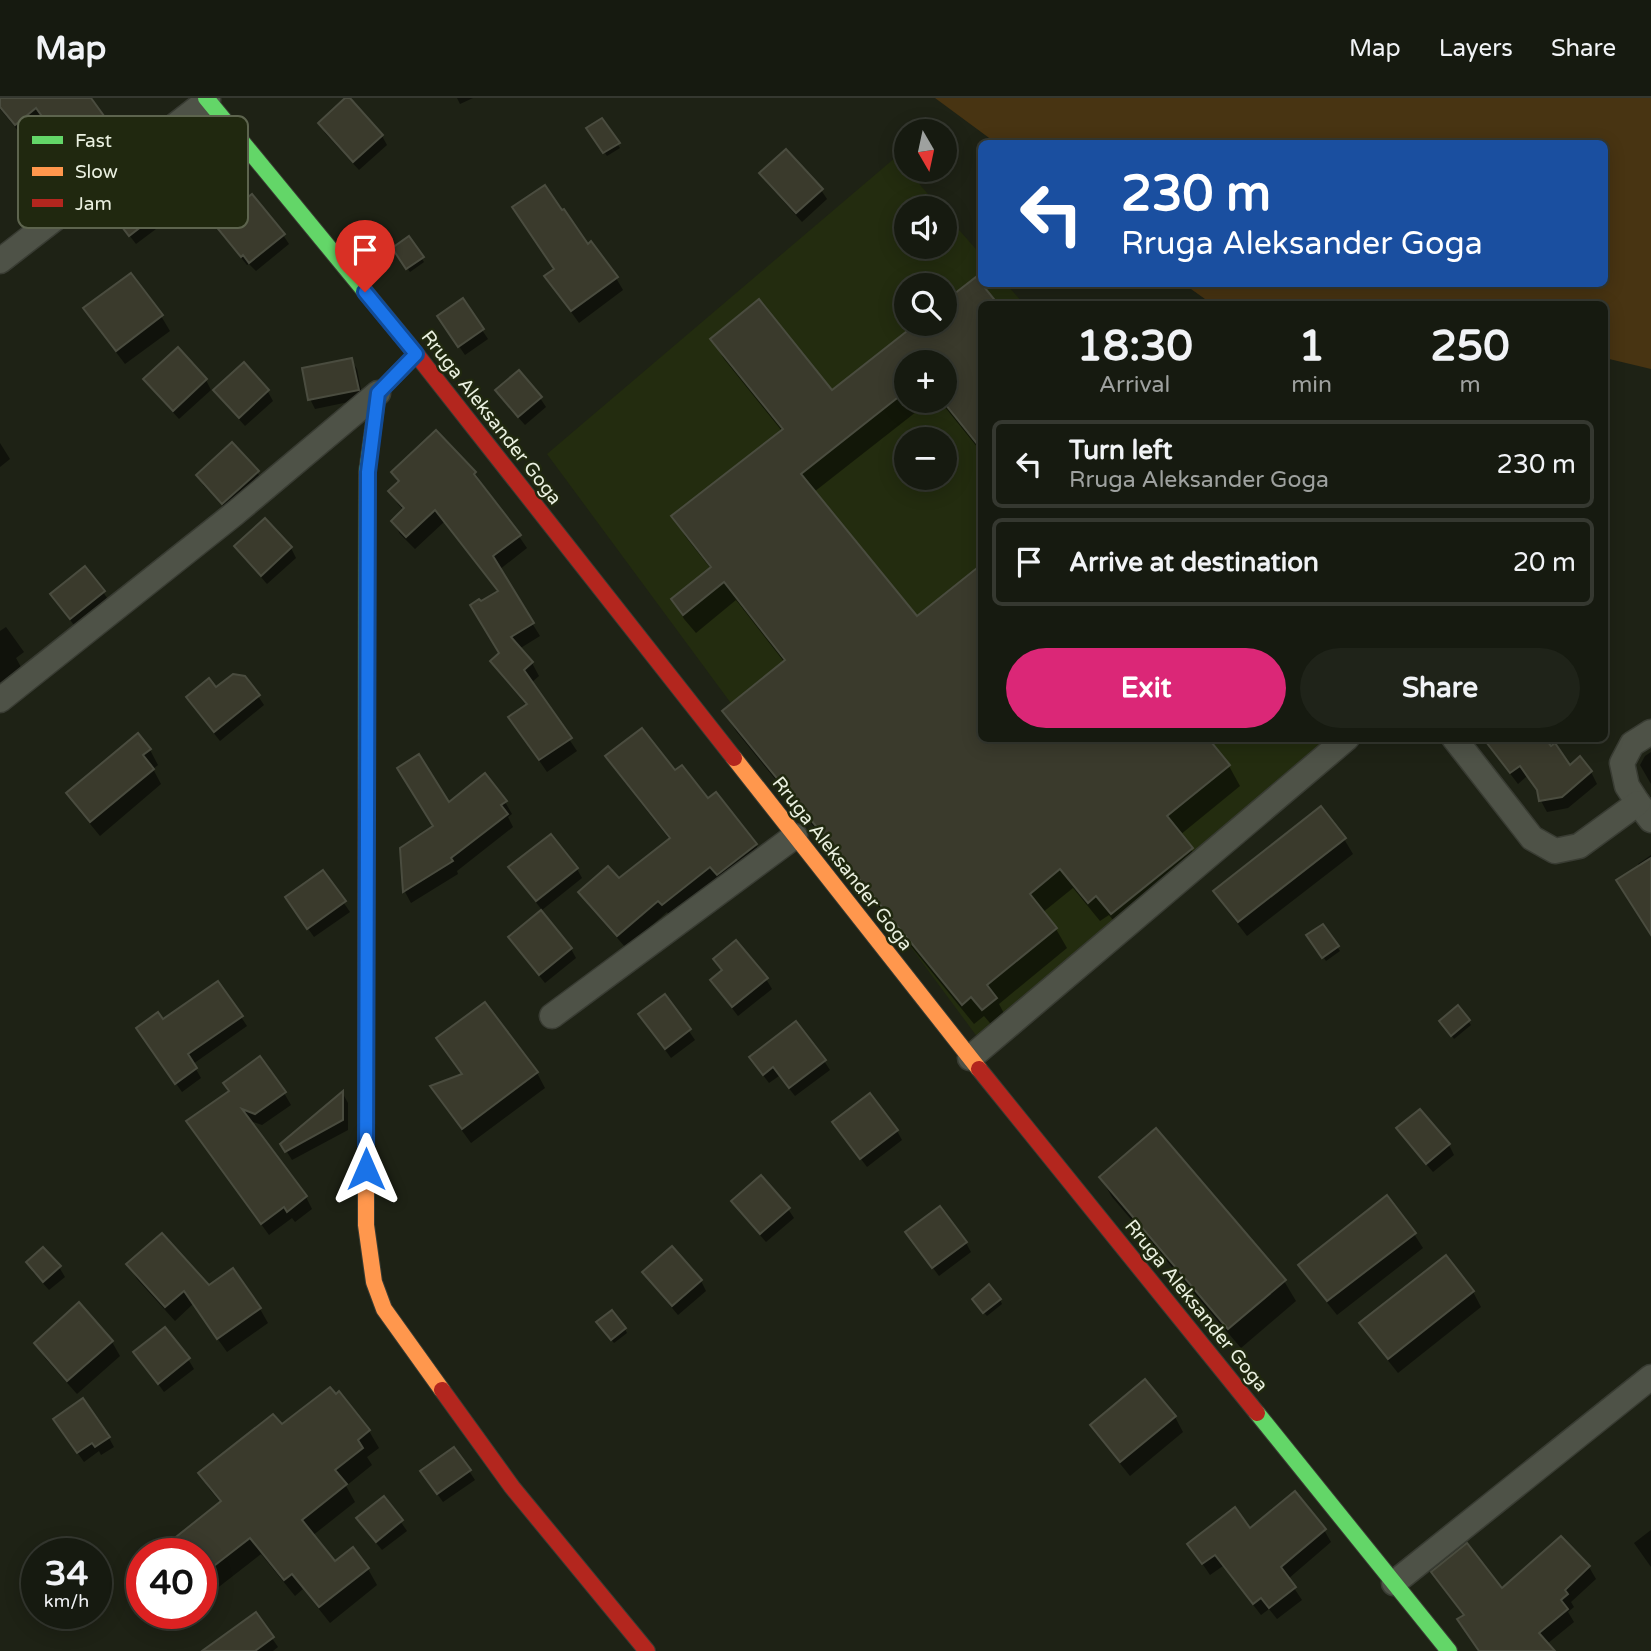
<!DOCTYPE html>
<meta charset="utf-8">
<style>
:root{--surface:#161a10;--page:#1f2319;--text:#f1f3f6;--muted:#9ea19f;--line:#353830;--accent:#db2777}
body{margin:0;font-family:"Varela Round",sans-serif;background:var(--page);color:var(--text);height:100vh;display:flex;flex-direction:column;font-size:26px;white-space:nowrap}
*{box-sizing:border-box;margin:0}
p{font-size:23px;color:var(--muted)}
.icon{flex:none;width:38px;height:38px;fill:none;stroke:currentColor;stroke-width:2;stroke-linecap:round;stroke-linejoin:round}
.map{position:relative;flex:1;overflow:hidden}
.sheet{position:absolute;left:978px;top:203px;width:630px;height:441px;display:flex;flex-direction:column;background:var(--surface);border-radius:10px;box-shadow:0 4px 18px #0003,0 0 0 2px var(--line)}
.sheet>*{flex:none}
.top-card{position:absolute;left:978px;top:42px;width:630px;height:147px;border-radius:10px;box-shadow:0 4px 18px #0003,0 0 0 2px var(--line);background:#1a4fa0;color:#fff;overflow:hidden}
.needle{width:46px;rotate:171deg}
.fabs{position:absolute;left:894px;top:21px;display:grid;gap:14px}
.fabs a{display:grid;place-items:center;width:63px;height:63px;border-radius:50%;background:var(--surface);box-shadow:0 4px 18px #0003,0 0 0 2px var(--line);font-size:35px}
.speed{position:absolute;left:21px;top:1440px;display:flex;gap:14px;font-size:35px;font-weight:700;text-align:center}
.speed>*{display:grid;place-content:center;width:91px;height:91px;border-radius:50%;background:var(--surface);box-shadow:0 4px 18px #0003,0 0 0 2px var(--line);line-height:1}
.speed small{font-size:18px;font-weight:400}
.speed .limit{border:10px solid #d22;background:#fff;color:#111}
.pin{position:absolute;display:grid;place-items:center;width:60px;height:60px;color:#fff;margin:-72px -30px;border-radius:50% 50% 50% 0;rotate:-45deg;box-shadow:0 0 7px #0007}
.pin .icon{rotate:45deg}
.me{position:absolute;width:77px;margin:-38px;rotate:0deg;stroke-linejoin:round;filter:drop-shadow(0 0 5px #0008)}
.turn{display:flex;align-items:center;gap:24px;height:147px;padding:0 28px;font-size:32px}
.turn .icon{width:91px;height:91px;stroke-width:2.5}
.turn b{display:block;font-size:49px;line-height:60px}
.eta{display:flex;justify-content:space-evenly;align-items:center;height:119px;text-align:center}
.eta b{font-size:42px;font-weight:700;line-height:49px}
.cta{display:flex;gap:14px;margin-top:auto;padding:14px 28px}
.cta a{flex:1;height:80px;border-radius:42px;background:var(--accent);color:#fff;font-size:28px;font-weight:700;line-height:80px;text-align:center}
.cta a+a{background:var(--page);color:var(--text)}
ul{padding:0;list-style:none}
li{display:flex;align-items:center;gap:21px;height:88px;margin:0 14px 10px;padding:0 14px;border:4px solid var(--line);border-radius:10px}
li div{flex:1}
li b{display:block;font-size:26px}
li em{font-style:normal}
header{display:flex;align-items:center;gap:42px;box-sizing:border-box;height:98px;padding:0 35px;background:var(--surface);border-bottom:2px solid var(--line)}
header strong{font-size:33px}
nav{display:flex;gap:38px;margin-inline-start:auto;font-size:24px}
.map>svg:first-child{display:block}
.built{fill:#232c0f;fill-rule:evenodd}
.green{fill:#483412}
.shadow{fill:#0007}
.building{fill:#3a3a2c;stroke:#4a4c3f;stroke-width:2}
.lines{fill:none;stroke-linecap:round;stroke-linejoin:round}
.street-casing{stroke:#393c33;stroke-width:27}
.fast-casing{stroke:#393c33;stroke-width:18}
.slow-casing{stroke:#393c33;stroke-width:18}
.jam-casing{stroke:#393c33;stroke-width:18}
.street{stroke:#4e5247;stroke-width:24}
.fast{stroke:#63d668;stroke-width:16}
.slow{stroke:#ff974d;stroke-width:16}
.jam{stroke:#b3261e;stroke-width:16}
.route-casing{stroke:#114b97;stroke-width:18}
.route{stroke:#1a73e8;stroke-width:12}
.labels{text-anchor:middle;stroke-width:5;stroke-linejoin:round;paint-order:stroke}
.street-label{font-size:19px;fill:#eaf0e0;stroke:#20280f}
.key{fill:#20280f;stroke:#5d644e;stroke-width:2}
.key-label{font-size:19px;fill:#eaf0e0}
</style>
<header>
<strong>Map</strong>
<nav><a>Map</a><a>Layers</a><a>Share</a></nav>
</header>
<div class="map">
<svg width="1651" height="1553" viewBox="0 0 1651 1553">
<rect width="100%" height="100%" fill="#1e2215"/>
<path class="built" d="M896 59 940 110H906V149H945V116L982 158V186H1006L1024 206H982V640L1338 641 978 940 547 356ZM906 187H945V226H906ZM906 264H945V303H906ZM906 341H945V380H906Z"/>
<path class="green" d="M935 0H1651V271L1605 260V206H1212L1184 186H1605V46L996 45Z"/>
<g class="shadow">
<path d="M0 0H61L91 3 119 41 127 55 88 82 45 22 24 40 0 11Z"/>
<path d="M457 0H473L460 6Z"/>
<path d="M602 22 620 50 607 58 589 31Z"/>
<path d="M320 25 382 38 387 47 359 72 325 35Z"/>
<path d="M761 76 821 92 827 101 802 124 767 85Z"/>
<path d="M138 80 168 122 136 146 111 114Z"/>
<path d="M216 127 283 137 289 146 256 173 249 166 247 167 222 136Z"/>
<path d="M409 141 424 164 410 174 394 151Z"/>
<path d="M587 148 616 180 623 192 579 225 554 190Z"/>
<path d="M130 177 161 218 170 233 125 266 94 225 86 211Z"/>
<path d="M976 181 996 206H982V355L940 303H945V264H906V303H930L814 394 982 640H1206L1229 668 1240 688 1180 737 1191 751 1203 770 1123 835 1109 817 1100 823 1073 790 1042 815 1056 831 1067 850 999 906 1007 921 995 931 984 918 974 926 736 633 724 614 785 565 736 502 696 535 684 521 673 502 711 471 685 438 674 418 782 333 724 261 712 241 832 294 919 226H945V205Z"/>
<path d="M445 228 482 232 488 241 465 257Z"/>
<path d="M178 251 206 282 211 292 179 321 151 290 145 281Z"/>
<path d="M351 262 357 271 363 301 315 311 310 301Z"/>
<path d="M244 267 268 294 273 303 245 328 221 301 215 292Z"/>
<path d="M498 292 540 300 546 309 525 327 503 302Z"/>
<path d="M0 345 10 361 0 369Z"/>
<path d="M257 374 263 384 229 414 203 387 198 377Z"/>
<path d="M393 374 475 375 527 450 499 472 540 538 519 551 532 565 539 578 531 585 577 653 547 674 510 620 527 608 500 576 492 564 501 556 481 506 499 495 444 424 415 451 400 436 393 423 404 413 398 406 390 393 399 385Z"/>
<path d="M236 448 291 450 296 460 267 486 242 457Z"/>
<path d="M103 494 109 503 76 530 52 497Z"/>
<path d="M6 529 24 554 16 560 22 571 0 588V533Z"/>
<path d="M258 598 264 607 220 643 193 609 188 600Z"/>
<path d="M138 637 150 652 158 667 153 671 161 686 100 738 77 710 68 695Z"/>
<path d="M1483 640H1543L1569 669 1579 661 1591 674 1597 686 1568 710 1547 714 1541 703 1539 694 1527 678 1518 686Z"/>
<path d="M1651 654V686L1640 667 1645 658Z"/>
<path d="M607 659 675 674 756 747 763 759 670 819 667 814 626 850 588 807 580 794 619 783 670 742 615 672Z"/>
<path d="M505 704 512 716 508 719 513 729 457 773 458 776 411 805 405 794 402 751 435 729 449 706Z"/>
<path d="M1344 741 1353 756 1247 838 1224 808 1215 793Z"/>
<path d="M1651 757V835L1639 769 1638 766Z"/>
<path d="M511 770 577 771 582 780 542 812 516 779Z"/>
<path d="M323 775 350 814 314 839 293 809Z"/>
<path d="M1323 828 1340 853 1326 863 1309 838Z"/>
<path d="M510 839 571 851 576 860 545 885 516 849Z"/>
<path d="M715 861 766 881 772 891 738 918 718 892 713 883 723 874Z"/>
<path d="M665 898 695 942 671 960 646 925Z"/>
<path d="M485 906 537 975 545 990 471 1045 441 1004 433 989 463 977 438 941Z"/>
<path d="M241 919 247 928 193 966 201 980 182 994 144 940 162 923Z"/>
<path d="M1468 923 1471 927 1454 941 1444 927Z"/>
<path d="M824 963 830 972 795 998 779 978 769 985 757 969Z"/>
<path d="M284 995 291 1007 262 1027 247 1022 306 1099 312 1111 295 1124 292 1120 269 1137 196 1036 189 1024Z"/>
<path d="M343 996 348 1005V1032L292 1062 282 1046Z"/>
<path d="M1420 1013 1449 1047 1454 1057 1433 1074 1404 1040 1399 1031Z"/>
<path d="M840 1033H897L902 1042 867 1069Z"/>
<path d="M1101 1080 1284 1183 1296 1203 1241 1250 1112 1099Z"/>
<path d="M734 1104 788 1111 794 1120 766 1144 739 1113Z"/>
<path d="M907 1135 966 1145 971 1154 939 1178Z"/>
<path d="M1414 1136 1423 1150 1337 1217 1309 1182 1300 1167Z"/>
<path d="M672 1150 701 1183 706 1193 678 1217 650 1184 644 1174Z"/>
<path d="M1446 1160 1473 1194 1481 1209 1398 1275 1370 1240 1362 1225Z"/>
<path d="M28 1164 59 1169 65 1179 49 1192 33 1174Z"/>
<path d="M129 1167 209 1190 260 1211 268 1225 227 1254 193 1206 175 1223 137 1181Z"/>
<path d="M1000 1202 1002 1206 987 1218 976 1205Z"/>
<path d="M601 1229 625 1231 627 1235 614 1245Z"/>
<path d="M112 1244 120 1258 77 1296 45 1260 36 1245Z"/>
<path d="M135 1254 188 1261 194 1271 164 1294Z"/>
<path d="M1145 1284 1175 1319 1183 1334 1130 1378 1101 1342 1092 1327Z"/>
<path d="M339 1295 369 1333 379 1350 367 1359 372 1367 346 1388 355 1404 312 1438 334 1466 368 1471 377 1487 330 1525 303 1491 295 1498 261 1456 211 1495 201 1483V1456H181L173 1443 221 1405 210 1392 200 1375Z"/>
<path d="M61 1331 109 1340 114 1349 101 1357 99 1353 84 1364Z"/>
<path d="M469 1373 475 1382 443 1404 428 1383Z"/>
<path d="M384 1400 407 1433 382 1452 364 1430Z"/>
<path d="M1250 1432H1324L1331 1444 1288 1481 1302 1502 1277 1521 1269 1511 1261 1517 1223 1468 1210 1477 1189 1446Z"/>
<path d="M1651 1432V1469L1634 1445Z"/>
<path d="M1561 1440 1589 1469 1596 1481 1571 1504 1574 1509 1568 1514 1574 1524 1547 1546 1552 1553H1480L1465 1518 1441 1487 1434 1475 1502 1492Z"/>
<path d="M256 1517 278 1549 273 1553H205Z"/>
</g>
<g class="building">
<path d="M0 0H91L120 40 79 70 36 10 15 27 0 9Z"/>
<path d="M345 0H350L383 37 353 64 318 25Z"/>
<path d="M602 20 620 45 603 55 586 30Z"/>
<path d="M786 51 823 91 796 115 759 75Z"/>
<path d="M138 77 164 111 129 138 103 104Z"/>
<path d="M545 87 562 112 564 111 588 146 591 143 618 179 571 213 544 178 554 171 512 109Z"/>
<path d="M252 96 285 136 249 165 243 157 241 159 214 126Z"/>
<path d="M409 138 424 159 406 171 392 150Z"/>
<path d="M131 175 163 217 116 253 83 210Z"/>
<path d="M976 179 998 206H982V352L945 306V264H906V293L801 376 917 518 982 466V640H1208L1230 667 1167 718 1193 750 1111 816 1096 798 1088 805 1060 771 1030 796 1057 830 987 887 997 900 982 912 971 899 962 907 722 613 785 562 724 484 683 517 671 501 711 469 671 418 783 331 710 241 759 201 832 292 916 226H945V203Z"/>
<path d="M463 200 484 231 458 249 437 218Z"/>
<path d="M178 249 207 281 173 313 143 281Z"/>
<path d="M352 260 359 292 308 302 302 270Z"/>
<path d="M244 264 269 292 239 320 213 292Z"/>
<path d="M519 272 542 299 518 319 495 292Z"/>
<path d="M436 332 476 374 474 376 521 437 493 458 534 525 511 539 533 564 524 572 572 640 539 662 508 619 527 606 490 563 499 555 470 507 479 501 481 503 498 493 435 412 406 439 391 423 404 410 388 393 399 383 391 374Z"/>
<path d="M232 344 259 373 222 406 196 377Z"/>
<path d="M265 420 292 449 261 478 234 448Z"/>
<path d="M85 468 105 493 70 521 50 496Z"/>
<path d="M233 576 245 578 260 597 214 634 186 599 209 580 216 589Z"/>
<path d="M642 630 675 672 682 667 708 700 716 694 757 746 717 777 710 769 662 807 658 803 617 838 578 794 608 768 619 780 670 740 605 658Z"/>
<path d="M138 635 151 651 143 657 154 671 90 724 66 695Z"/>
<path d="M1483 640H1545L1551 648 1555 645 1570 667 1580 658 1592 673 1562 699 1539 703 1537 692 1520 668 1510 675Z"/>
<path d="M419 656 449 704 485 675 507 703 501 707 508 716 451 760 453 763 403 794 400 750 433 728 397 670Z"/>
<path d="M1321 708 1346 740 1238 824 1213 793Z"/>
<path d="M551 736 578 770 536 803 508 769Z"/>
<path d="M1651 760V837L1616 782Z"/>
<path d="M323 772 346 803 307 831 285 799Z"/>
<path d="M541 812 572 850 539 877 508 839Z"/>
<path d="M1323 826 1339 848 1322 860 1306 837Z"/>
<path d="M736 842 768 880 732 909 710 882 722 872 713 861Z"/>
<path d="M218 883 243 918 188 956 197 970 175 986 136 930 158 914 163 921Z"/>
<path d="M665 896 691 931 665 951 638 916Z"/>
<path d="M485 904 538 974 462 1031 430 988 462 976 436 940Z"/>
<path d="M1458 907 1470 922 1451 938 1439 923Z"/>
<path d="M796 923 826 962 789 990 773 969 763 977 749 959Z"/>
<path d="M260 958 286 994 255 1016 242 1011 307 1098 287 1114 284 1109 261 1126 186 1023 229 993 223 985Z"/>
<path d="M343 993V1022L285 1054 280 1046Z"/>
<path d="M870 995 898 1032 860 1061 832 1024Z"/>
<path d="M1420 1011 1450 1046 1426 1066 1396 1030Z"/>
<path d="M1156 1030 1286 1182 1228 1231 1099 1079Z"/>
<path d="M761 1077 790 1110 760 1136 731 1103Z"/>
<path d="M1387 1097 1416 1135 1327 1203 1298 1167Z"/>
<path d="M940 1108 967 1144 932 1170 905 1134Z"/>
<path d="M162 1135 209 1187 233 1170 261 1210 217 1241 184 1193 165 1209 126 1166Z"/>
<path d="M672 1148 702 1182 672 1208 642 1174Z"/>
<path d="M43 1149 61 1168 43 1184 26 1164Z"/>
<path d="M1446 1157 1474 1193 1388 1261 1359 1225Z"/>
<path d="M989 1186 1001 1201 983 1215 972 1201Z"/>
<path d="M79 1204 113 1243 67 1283 34 1245Z"/>
<path d="M612 1212 626 1230 611 1242 596 1224Z"/>
<path d="M165 1229 190 1260 158 1286 133 1254Z"/>
<path d="M1145 1281 1176 1318 1120 1364 1090 1327Z"/>
<path d="M330 1289 336 1296 339 1293 370 1332 358 1342 363 1350 335 1372 347 1386 302 1422 335 1463 353 1449 369 1470 319 1509 292 1476 284 1482 250 1440 201 1478V1456H182L171 1443 221 1403 198 1375 273 1316 282 1326Z"/>
<path d="M83 1300 110 1339 95 1349 92 1345 77 1355 53 1321Z"/>
<path d="M454 1349 471 1372 437 1396 420 1373Z"/>
<path d="M1295 1393 1326 1431 1281 1469 1296 1489 1269 1510 1261 1500 1253 1506 1215 1457 1202 1466 1187 1446 1235 1409 1250 1430Z"/>
<path d="M384 1398 403 1422 376 1444 356 1420Z"/>
<path d="M1561 1438 1590 1468 1565 1492 1568 1496 1561 1502 1568 1511 1539 1535 1555 1553H1479L1457 1521 1464 1517 1431 1474 1467 1445 1502 1490Z"/>
<path d="M256 1514 274 1539 255 1553H202Z"/>
</g>
<g class="lines">
<g class="street-casing">
<g id="street">
<path d="M0 163 208 2"/>
<path d="M0 602 234 416 378 295"/>
<path d="M1651 634 1632 646 1622 665 1627 688 1638 705 1651 722"/>
<path d="M1454 640 1532 740 1555 753 1579 748 1638 705"/>
<path d="M552 918 795 738"/>
<path d="M970 960 1347 640"/>
<path d="M1394 1485 1651 1279"/>
</g>
</g>
<g class="fast-casing">
<g id="fast">
<path d="M206 0 409 247"/>
<path d="M366 804 367 374 378 295 416 256"/>
<path d="M1257 1315 1449 1553"/>
</g>
</g>
<g class="slow-casing">
<g id="slow">
<path d="M734 660 979 971"/>
<path d="M366 804V1127L374 1184 384 1211 442 1292"/>
</g>
</g>
<g class="jam-casing">
<g id="jam">
<path d="M409 247 734 660"/>
<path d="M979 971 1257 1315"/>
<path d="M442 1292 512 1389 647 1553"/>
</g>
</g>
<use href="#street" class="street"/>
<use href="#fast" class="fast"/>
<use href="#slow" class="slow"/>
<use href="#jam" class="jam"/>
</g>
<g class="lines">
<g class="route-casing">
<path id="route" d="M365 194 416 256 378 295 368 374 366 1071"/>
</g>
<use href="#route" class="route"/>
</g>
<g class="labels">
<g class="street-label">
<text transform="translate(492 319) rotate(52)" y="7">Rruga Aleksander Goga</text>
<text transform="translate(843 765) rotate(52)" y="7">Rruga Aleksander Goga</text>
<text transform="translate(1197 1207) rotate(51)" y="7">Rruga Aleksander Goga</text>
</g>
</g>
<rect x="18" y="18" width="230" height="112" rx="10" class="key"/>
<rect x="32" y="38" width="31" height="8" fill="#63d668"/>
<rect x="32" y="69" width="31" height="9" fill="#ff974d"/>
<rect x="32" y="101" width="31" height="8" fill="#b3261e"/>
<g class="key-label">
<text x="75" y="49">Fast</text>
<text x="75" y="80">Slow</text>
<text x="75" y="112">Jam</text>
</g>
</svg>
<div class="fabs">
<a><svg class="needle" viewBox="-14 -14 28 28"><path d="M0-13l5 13h-10z" fill="#e53935"/><path d="M0 13l5-13h-10z" fill="#9ea19f"/></svg></a>
<a><svg class="icon" aria-label="sound" viewBox="0 0 24 24"><path d="M4 9h4l5-4v14l-5-4H4zM17 9q2 3 0 6"/></svg></a>
<a><svg class="icon" aria-label="search" viewBox="0 0 24 24"><circle cx="10" cy="10" r="6"/><path d="M15 15l6 6"/></svg></a>
<a>+</a>
<a>−</a>
</div>
<div class="speed"><div>34<small>km/h</small></div><div class="limit">40</div></div>
<div class="pin" style="left:365px;top:194px;background:#d93025"><svg class="icon" aria-label="arrive" viewBox="0 0 24 24"><path d="M6 21V4h12l-3 4 3 4H6"/></svg></div>
<svg class="me" style="left:366px;top:1071px" viewBox="-20 -20 40 40"><path d="M0-17L14 15 0 8-14 15z" fill="#1a73e8" stroke="#fff" stroke-width="4"/></svg>
<div class="top-card">
<div class="turn"><svg class="icon" aria-label="left" viewBox="0 0 24 24"><path d="M17 20v-9H6M10 6l-5 5 5 5"/></svg><div><b>230 m</b>Rruga Aleksander Goga</div></div>
</div>
<section class="sheet">
<div class="eta">
<div><b>18:30</b><p>Arrival</p></div>
<div><b>1</b><p>min</p></div>
<div><b>250</b><p>m</p></div>
</div>
<ul>
<li><svg class="icon" aria-label="left" viewBox="0 0 24 24"><path d="M17 20v-9H6M10 6l-5 5 5 5"/></svg><div><b>Turn left</b><p>Rruga Aleksander Goga</p></div><em>230 m</em></li>
<li><svg class="icon" aria-label="arrive" viewBox="0 0 24 24"><path d="M6 21V4h12l-3 4 3 4H6"/></svg><div><b>Arrive at destination</b></div><em>20 m</em></li>
</ul>
<div class="cta"><a>Exit</a><a>Share</a></div>
</section>
</div>
